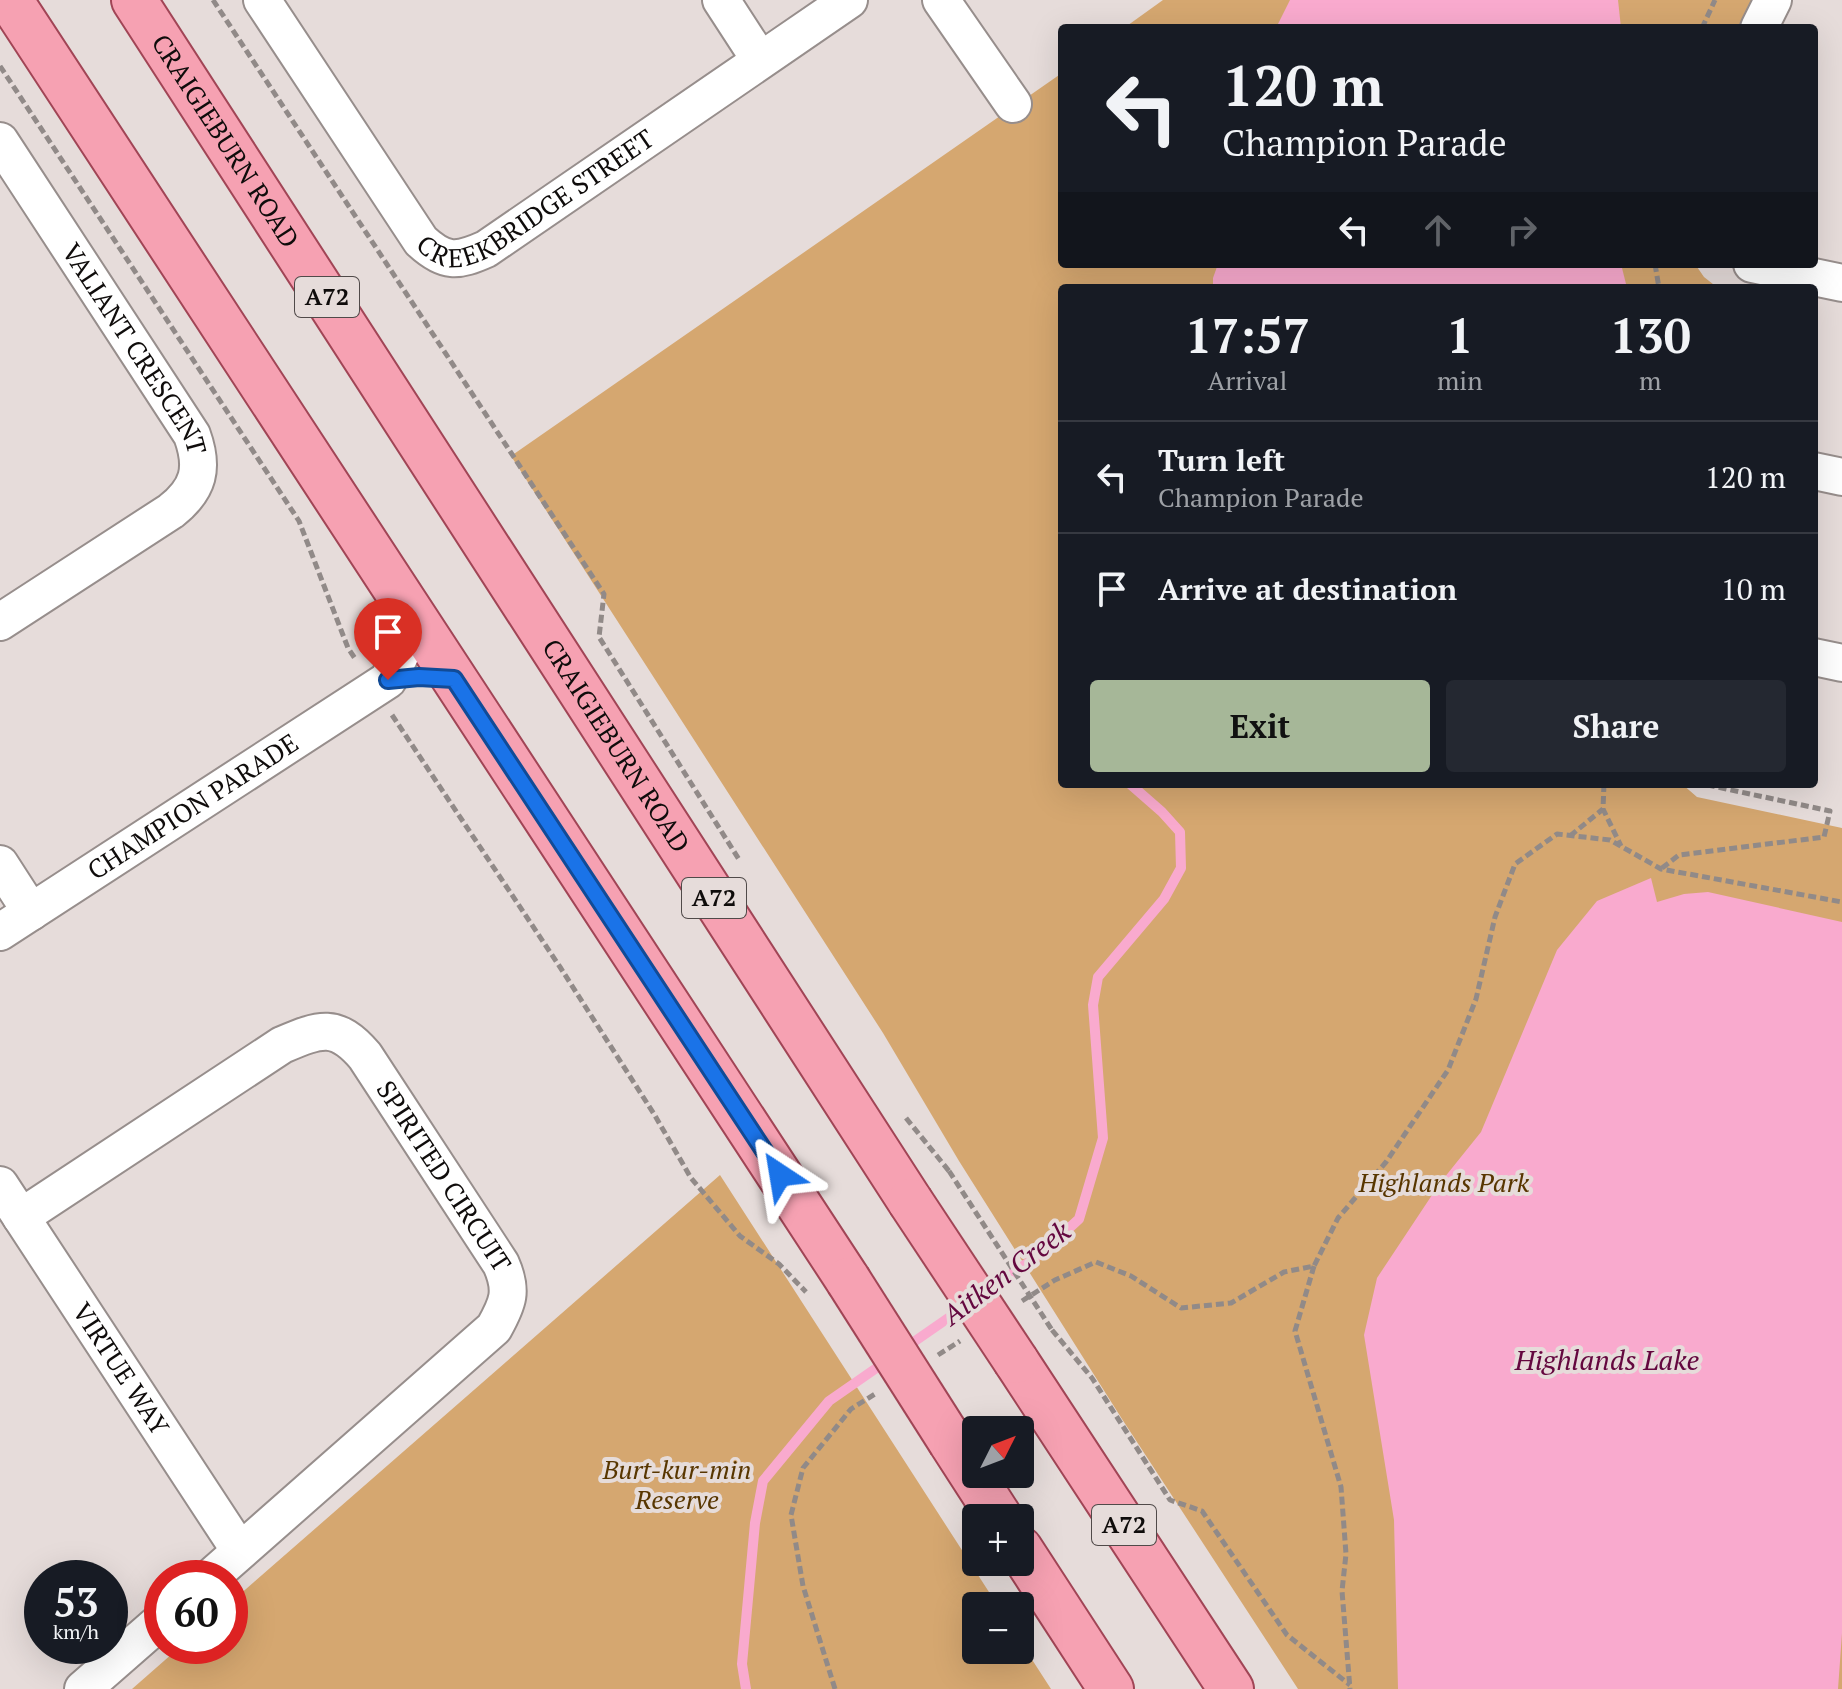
<!DOCTYPE html>
<meta charset="utf-8">
<style>
:root{--surface:#171b24;--page:#242831;--text:#f1f3f6;--muted:#9ea1a6;--line:#363941;--accent:#a6b798}
body{margin:0;font-family:"PT Serif",serif;background:var(--page);color:var(--text);height:100vh;display:flex;flex-direction:column;font-size:30px;white-space:nowrap}
*{box-sizing:border-box;margin:0}
p{font-size:26px;color:var(--muted)}
.icon{flex:none;width:44px;height:44px;fill:none;stroke:currentColor;stroke-width:2;stroke-linecap:round;stroke-linejoin:round}
.map{position:relative;flex:1;overflow:hidden}
.side{position:absolute;left:1058px;top:284px;width:760px;height:504px;display:flex;flex-direction:column;background:var(--surface);border-radius:8px;box-shadow:0 8px 32px #0002}
.side>*{flex:none}
.top-card{position:absolute;left:1058px;top:24px;width:760px;height:244px;border-radius:8px;box-shadow:0 8px 32px #0002;background:#171b24;color:var(--text);overflow:hidden}
.needle{width:52px;rotate:48deg}
.fabs{position:absolute;left:962px;top:1416px;display:grid;gap:16px}
.fabs a{display:grid;place-items:center;width:72px;height:72px;border-radius:8px;background:var(--surface);box-shadow:0 8px 32px #0002;font-size:40px}
.speed{position:absolute;left:24px;top:1560px;display:flex;gap:16px;font-size:40px;font-weight:700;text-align:center}
.speed>*{display:grid;place-content:center;width:104px;height:104px;border-radius:50%;background:var(--surface);box-shadow:0 8px 32px #0002;line-height:1}
.speed small{font-size:20px;font-weight:400}
.speed .limit{border:12px solid #d22;background:#fff;color:#111}
.pin{position:absolute;display:grid;place-items:center;width:68px;height:68px;color:#fff;margin:-82px -34px;border-radius:50% 50% 50% 0;rotate:-45deg;box-shadow:0 0 8px #0007}
.pin .icon{rotate:45deg}
.me{position:absolute;width:88px;margin:-44px;rotate:327deg;stroke-linejoin:round;filter:drop-shadow(0 0 6px #0008)}
.turn{display:flex;align-items:center;gap:28px;height:168px;padding:0 32px;font-size:36px}
.turn .icon{width:104px;height:104px;stroke-width:2.5}
.turn b{display:block;font-size:56px;line-height:68px}
.lanes{display:flex;align-items:center;height:76px;padding:0 32px;background:#0003;justify-content:center;gap:40px;direction:ltr}
.lanes .off{opacity:.35}
.eta{display:flex;justify-content:space-evenly;align-items:center;height:136px;text-align:center}
.eta b{font-size:48px;font-weight:700;line-height:56px}
.cta{display:flex;gap:16px;margin-top:auto;padding:16px 32px}
.cta a{flex:1;height:92px;border-radius:8px;background:var(--accent);color:#111;font-size:32px;font-weight:700;line-height:92px;text-align:center}
.cta a+a{background:var(--page);color:var(--text)}
ul{padding:0;list-style:none}
li{display:flex;align-items:center;gap:24px;height:112px;padding:0 32px;border-top:2px solid var(--line)}
li div{flex:1}
li b{display:block;font-size:30px}
li em{font-style:normal}
.map>svg:first-child{display:block}
.green{fill:#d5a770}
.water{fill:#f9aace}
.lines{fill:none;stroke-linecap:round;stroke-linejoin:round}
.stream{stroke:#f9aace;stroke-width:10}
.minor-casing{stroke:#978e8c;stroke-width:40}
.major-casing{stroke:#a14556;stroke-width:48}
.path{stroke:#918a88;stroke-width:5;stroke-dasharray:8 4;stroke-linecap:butt}
.minor{stroke:#fff;stroke-width:36}
.major{stroke:#f6a1b2;stroke-width:44}
.major-bridge-casing{stroke:#a14556;stroke-width:48;stroke-linecap:butt}
.path-bridge{stroke:#918a88;stroke-width:5;stroke-dasharray:8 4;stroke-linecap:butt}
.major-bridge{stroke:#f6a1b2;stroke-width:44}
.route-casing{stroke:#114b97;stroke-width:20}
.route{stroke:#1a73e8;stroke-width:14}
.labels{text-anchor:middle;stroke-width:8;stroke-linejoin:round;paint-order:stroke}
.shield{fill:#e6dcda;stroke:#504a49;stroke-width:2}
.shield-label{font-size:24px;font-weight:bold;fill:#0f0c0b}
.street-label{font-size:26px;fill:#0f0c0b;stroke:#e6dcda}
.park-label{font-size:26px;font-style:italic;fill:#583600;stroke:#e6dcda}
.water-label{font-size:28px;font-style:italic;fill:#64073f;stroke:#e6dcda}
</style>
<div class="map">
<svg width="1842" height="1689" viewBox="0 0 1842 1689">
<rect width="100%" height="100%" fill="#e6dcda"/>
<g class="green">
<path d="M1163 0H1759L1747 28H1124Z"/>
<path d="M1062 73V264H1695L1704 277 1718 288H1062V784H1682L1697 797 1842 828V1689H1298L1122 1419 959 1161 883 1033 511 456Z"/>
<path d="M720 1175 998 1606H976V1650H1020V1641L1051 1689H132L181 1646H230V1603Z"/>
</g>
<g class="water">
<path d="M1290 0H1618L1621 28H1276Z"/>
<path d="M1218 264H1621L1627 288H1213V278Z"/>
<path d="M1651 878 1657 902 1684 894 1708 892 1842 922V1633L1838 1689H1398L1394 1520 1364 1335 1377 1278 1440 1183 1481 1132 1557 950 1597 901Z"/>
</g>
<g class="lines">
<g class="stream">
<path d="M984 1293 1042 1253 1079 1219 1103 1138 1093 1005 1098 977 1164 899 1181 868 1180 832 1162 812 1130 784"/>
<path d="M905 1348 967 1305"/>
<path d="M746 1689 742 1664 755 1523 763 1481 829 1401 888 1360"/>
</g>
<g class="minor-casing">
<g id="minor">
<path id="s1" d="M262 0 421 241C445 263 457 262 486 249L849 0"/>
<path d="M721 0 760 60"/>
<path d="M941 0 1013 104"/>
<path d="M1759 28 1773 0"/>
<path id="s2" d="M0 141 192 435C204 468 199 489 171 511L0 622"/>
<path d="M1752 264 1842 283"/>
<path d="M1814 471 1842 477"/>
<path d="M1814 657 1842 663"/>
<path d="M0 864 31 912"/>
<path id="s3" d="M0 932 388 680 416 623"/>
<path id="s4" d="M0 1185 240 1551"/>
<path id="s5" d="M21 1217 282 1045C320 1029 336 1022 365 1056L501 1264C513 1291 508 1303 494 1328L210 1578"/>
<path d="M83 1689 162 1620"/>
</g>
</g>
<g class="major-casing">
<g id="major">
<path d="M10 0 848 1280"/>
<path id="s6" d="M134 0 910 1201"/>
<path d="M1016 1361 1231 1689"/>
<path d="M951 1442 1000 1518"/>
<path d="M1020 1549 1111 1689"/>
</g>
</g>
<g class="path">
<path d="M213 0 604 594 599 637 740 861"/>
<path d="M1702 28 1715 0"/>
<path d="M0 66 299 521 348 648 356 660"/>
<path d="M1655 264 1659 288"/>
<path d="M392 715 560 967 654 1114 691 1178 740 1236 779 1264 806 1292"/>
<path d="M1604 784 1603 809 1621 846"/>
<path d="M1570 836 1603 809"/>
<path d="M1662 868 1679 855 1824 837 1830 811 1703 784"/>
<path d="M906 1118 949 1171"/>
<path d="M1314 1266 1295 1331 1341 1487 1346 1554 1342 1591 1350 1689"/>
<path d="M1022 1301 1055 1280 1096 1262 1131 1276 1181 1308 1231 1303 1284 1272 1314 1266 1338 1218 1386 1162 1448 1070 1476 999 1495 917 1515 864 1557 834 1610 840 1661 869 1842 902"/>
<path d="M1052 1330 1092 1378 1170 1500 1202 1511 1287 1635 1350 1685"/>
<path d="M938 1355 960 1341"/>
<path d="M835 1689 803 1586 791 1515 803 1468 851 1409 875 1394"/>
</g>
<use href="#minor" class="minor"/>
<use href="#major" class="major"/>
<g class="major-bridge-casing">
<g id="major-bridge">
<path d="M910 1201 1016 1361"/>
<path d="M848 1280 951 1442"/>
</g>
</g>
<path class="path-bridge" d="M949 1171 1052 1330"/>
<use href="#major-bridge" class="major-bridge"/>
</g>
<g class="lines">
<g class="route-casing">
<path id="route" d="M388 680 419 677 454 679 780 1175"/>
</g>
<use href="#route" class="route"/>
</g>
<g class="labels">
<g class="shield">
<rect x="295" y="277" width="64" height="40" rx="6"/>
<rect x="682" y="878" width="64" height="40" rx="6"/>
<rect x="1092" y="1505" width="64" height="40" rx="6"/>
</g>
<g class="shield-label">
<text x="327" y="305">A72</text>
<text x="714" y="906">A72</text>
<text x="1124" y="1533">A72</text>
</g>
<g class="street-label">
<text dy="9" stroke="none"><textPath href="#s6" startOffset="168">CRAIGIEBURN ROAD</textPath></text>
<text dy="9" stroke="none"><textPath href="#s1" startOffset="424">CREEKBRIDGE STREET</textPath></text>
<text dy="9" stroke="none"><textPath href="#s2" startOffset="248">VALIANT CRESCENT</textPath></text>
<text dy="9" stroke="none"><textPath href="#s6" startOffset="888">CRAIGIEBURN ROAD</textPath></text>
<text dy="9" stroke="none"><textPath href="#s3" startOffset="230">CHAMPION PARADE</textPath></text>
<text dy="9" stroke="none"><textPath href="#s5" startOffset="550">SPIRITED CIRCUIT</textPath></text>
<text dy="9" stroke="none"><textPath href="#s4" startOffset="220">VIRTUE WAY</textPath></text>
</g>
<g class="park-label">
<text x="1444" y="1192">Highlands Park</text>
<text x="677" y="1479">Burt-kur-min<tspan x="677" dy="30">Reserve</tspan></text>
</g>
<g class="water-label">
<text transform="translate(1006 1273) rotate(-37)" y="10">Aitken Creek</text>
<text x="1607" y="1370">Highlands Lake</text>
</g>
</g>
</svg>
<div class="fabs">
<a><svg class="needle" viewBox="-14 -14 28 28"><path d="M0-13l5 13h-10z" fill="#e53935"/><path d="M0 13l5-13h-10z" fill="#9ea1a6"/></svg></a>
<a>+</a>
<a>−</a>
</div>
<div class="speed"><div>53<small>km/h</small></div><div class="limit">60</div></div>
<div class="pin" style="left:388px;top:680px;background:#d93025"><svg class="icon" aria-label="arrive" viewBox="0 0 24 24"><path d="M6 21V4h12l-3 4 3 4H6"/></svg></div>
<svg class="me" style="left:780px;top:1175px" viewBox="-20 -20 40 40"><path d="M0-17L14 15 0 8-14 15z" fill="#1a73e8" stroke="#fff" stroke-width="4"/></svg>
<div class="top-card">
<div class="turn"><svg class="icon" aria-label="left" viewBox="0 0 24 24"><path d="M17 20v-9H6M10 6l-5 5 5 5"/></svg><div><b>120 m</b>Champion Parade</div></div>
<div class="lanes"><svg class="icon" aria-label="left" viewBox="0 0 24 24"><path d="M17 20v-9H6M10 6l-5 5 5 5"/></svg><svg class="icon off" aria-label="ahead" viewBox="0 0 24 24"><path d="M12 20V5M6 11l6-6 6 6"/></svg><svg class="icon off" aria-label="right" viewBox="0 0 24 24"><path d="M7 20v-9h11M14 6l5 5-5 5"/></svg></div>
</div>
<section class="side">
<div class="eta">
<div><b>17:57</b><p>Arrival</p></div>
<div><b>1</b><p>min</p></div>
<div><b>130</b><p>m</p></div>
</div>
<ul>
<li><svg class="icon" aria-label="left" viewBox="0 0 24 24"><path d="M17 20v-9H6M10 6l-5 5 5 5"/></svg><div><b>Turn left</b><p>Champion Parade</p></div><em>120 m</em></li>
<li><svg class="icon" aria-label="arrive" viewBox="0 0 24 24"><path d="M6 21V4h12l-3 4 3 4H6"/></svg><div><b>Arrive at destination</b></div><em>10 m</em></li>
</ul>
<div class="cta"><a>Exit</a><a>Share</a></div>
</section>
</div>
